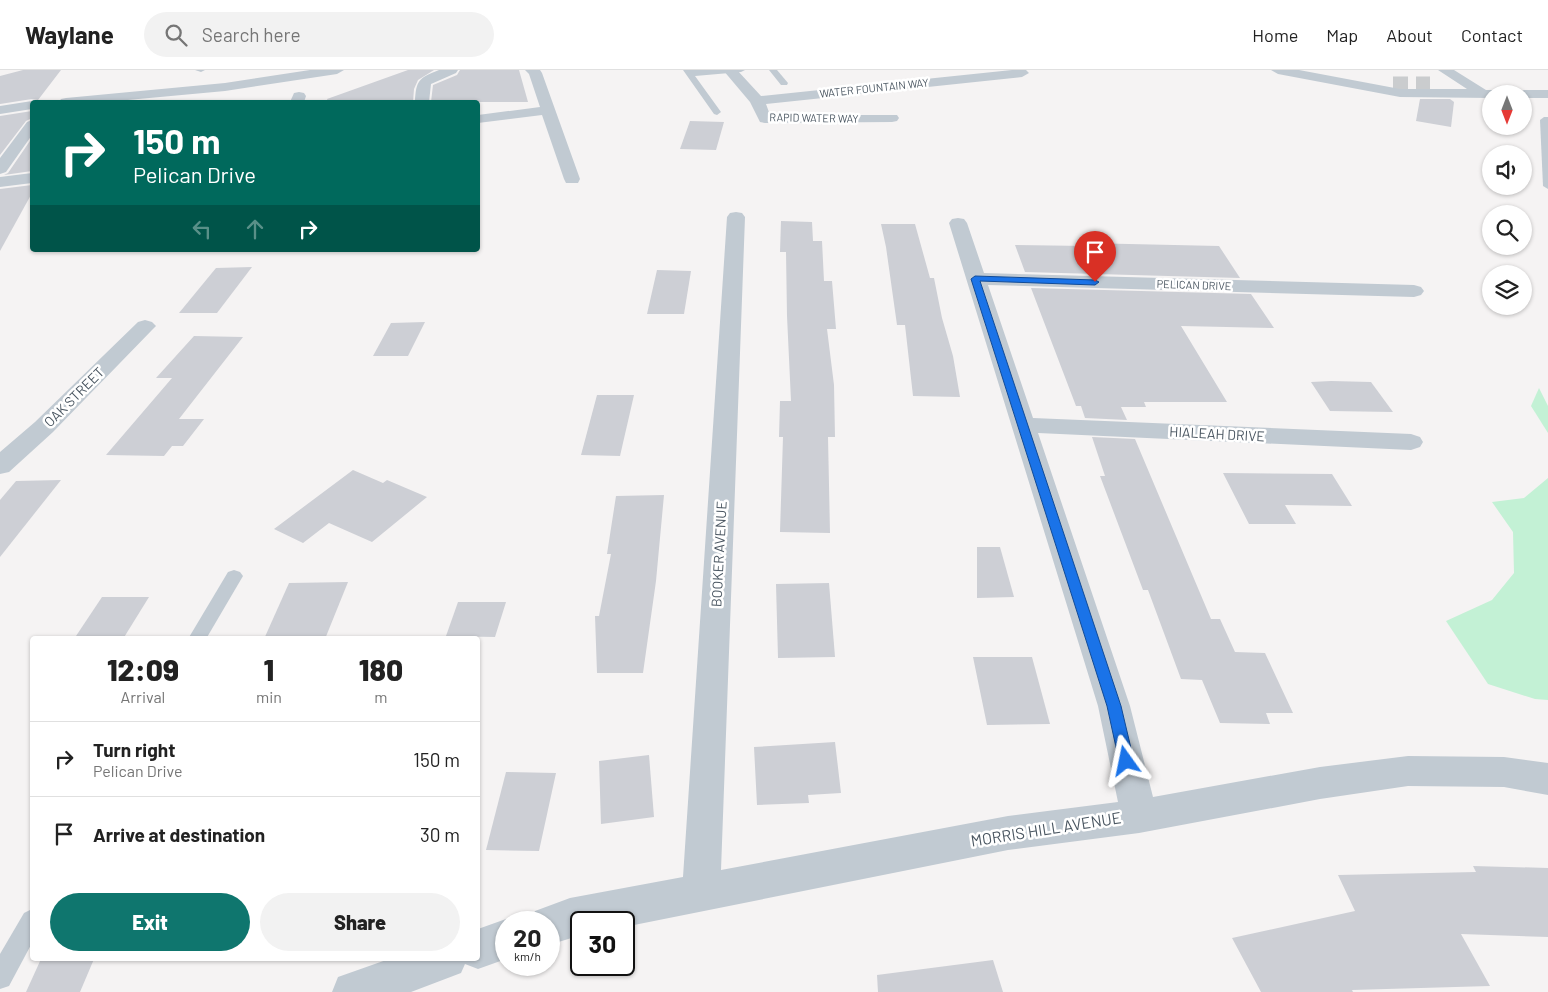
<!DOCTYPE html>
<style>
:root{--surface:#fff;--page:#f2f2f2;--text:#222;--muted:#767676;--line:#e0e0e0;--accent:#0f766e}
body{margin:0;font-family:Barlow,sans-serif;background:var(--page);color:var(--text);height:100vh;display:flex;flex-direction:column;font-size:19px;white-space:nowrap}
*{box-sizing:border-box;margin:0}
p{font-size:16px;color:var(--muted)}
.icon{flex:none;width:28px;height:28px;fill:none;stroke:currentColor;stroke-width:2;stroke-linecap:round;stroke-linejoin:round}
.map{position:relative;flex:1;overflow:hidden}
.drawer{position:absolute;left:30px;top:566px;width:450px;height:325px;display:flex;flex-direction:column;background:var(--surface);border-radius:5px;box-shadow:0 1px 4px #0004}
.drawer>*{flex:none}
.banner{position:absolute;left:30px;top:30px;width:450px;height:152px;border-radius:5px;box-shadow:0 1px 4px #0004;background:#00695c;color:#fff;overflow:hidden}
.needle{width:32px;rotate:180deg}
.controls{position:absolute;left:1482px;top:15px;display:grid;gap:10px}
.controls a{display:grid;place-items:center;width:50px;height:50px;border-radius:50%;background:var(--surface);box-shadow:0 1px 4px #0004;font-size:25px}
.speed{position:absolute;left:495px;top:841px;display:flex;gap:10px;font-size:25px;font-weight:700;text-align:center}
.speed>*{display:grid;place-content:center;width:65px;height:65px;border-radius:50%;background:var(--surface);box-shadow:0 1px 4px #0004;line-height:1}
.speed small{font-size:12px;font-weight:400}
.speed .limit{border:2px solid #111;border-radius:8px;background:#fff;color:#111}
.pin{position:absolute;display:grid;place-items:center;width:42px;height:42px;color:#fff;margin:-51px -21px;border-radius:50% 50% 50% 0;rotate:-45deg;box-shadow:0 0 5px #0007}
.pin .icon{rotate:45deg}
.me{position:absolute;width:55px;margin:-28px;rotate:348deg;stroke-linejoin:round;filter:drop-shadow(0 0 4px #0008)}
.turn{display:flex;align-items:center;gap:18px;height:105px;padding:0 20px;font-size:22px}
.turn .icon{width:65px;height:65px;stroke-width:2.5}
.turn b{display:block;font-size:35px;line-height:42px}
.lanes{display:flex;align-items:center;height:48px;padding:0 20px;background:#0003;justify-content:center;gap:25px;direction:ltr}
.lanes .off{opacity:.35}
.eta{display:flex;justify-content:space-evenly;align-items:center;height:85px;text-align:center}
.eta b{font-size:30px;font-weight:800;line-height:35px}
.action{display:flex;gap:10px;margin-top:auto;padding:10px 20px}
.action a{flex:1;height:58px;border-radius:30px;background:var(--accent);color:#fff;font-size:20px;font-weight:800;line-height:58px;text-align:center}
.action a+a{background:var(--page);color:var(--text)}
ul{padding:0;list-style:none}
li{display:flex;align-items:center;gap:15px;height:75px;padding:0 20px;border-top:1px solid var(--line)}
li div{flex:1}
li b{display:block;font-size:19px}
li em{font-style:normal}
header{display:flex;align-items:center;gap:30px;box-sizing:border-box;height:70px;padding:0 25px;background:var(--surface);border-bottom:1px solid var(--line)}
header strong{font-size:24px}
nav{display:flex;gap:28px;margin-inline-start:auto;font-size:18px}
.search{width:350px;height:45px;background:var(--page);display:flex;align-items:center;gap:12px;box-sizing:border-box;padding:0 18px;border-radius:28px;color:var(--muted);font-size:19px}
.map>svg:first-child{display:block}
.green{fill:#c3f1d5}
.building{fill:#cdcfd5}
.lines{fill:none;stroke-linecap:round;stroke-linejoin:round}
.minor-tunnel{stroke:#caccce;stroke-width:15;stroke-dasharray:15 8;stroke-linecap:butt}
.service{fill:#c1cad2;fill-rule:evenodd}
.minor{fill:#c1cad2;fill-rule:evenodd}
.route{fill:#1a73e8;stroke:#114b97}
.labels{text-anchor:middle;stroke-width:5;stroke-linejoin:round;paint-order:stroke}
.far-street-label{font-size:11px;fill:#4a5661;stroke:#fff}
.street-label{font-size:14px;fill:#4a5661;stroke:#fff}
.near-street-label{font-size:16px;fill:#4a5661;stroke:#fff}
</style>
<header>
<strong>Waylane</strong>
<div class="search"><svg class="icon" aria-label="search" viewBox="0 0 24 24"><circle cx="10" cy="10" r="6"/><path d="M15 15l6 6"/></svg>Search here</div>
<nav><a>Home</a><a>Map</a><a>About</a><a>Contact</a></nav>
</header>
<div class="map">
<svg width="1548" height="922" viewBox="0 0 1548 922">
<rect width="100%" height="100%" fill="#f5f3f3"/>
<g class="green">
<path d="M1539 318 1548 336V363L1531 336Z"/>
<path d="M1548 408V630L1535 629 1488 614 1446 551 1492 530 1514 503 1513 462 1492 432 1524 428Z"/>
</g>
<g class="building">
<path d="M23 0H61L38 30 32 29 0 34V6Z"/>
<path d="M408 0H434L418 10 414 19 413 32H328L327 29Z"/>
<path d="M460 0H519L528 32H431L433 15 457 5Z"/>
<path d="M1420 29H1450L1454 32 1451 57 1416 51Z"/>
<path d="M32 41V48L26 51 0 85V46Z"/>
<path d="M690 51 724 52 716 80 680 79Z"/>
<path d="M32 68V101L4 105 8 103Z"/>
<path d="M32 115V123L0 181V119Z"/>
<path d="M781 151 812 152 813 171H822L824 211H832L836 259H827L834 315 835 367H828L830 463 780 462 783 367H779L780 331H791L787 246 786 182H780Z"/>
<path d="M881 154H915L930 208H934L942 248 953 286 960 327 913 326 905 255H897L886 177Z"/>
<path d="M1084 173 1219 176 1240 208 1025 202 1015 175 1086 176Z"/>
<path d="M252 197 217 243H179L216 198Z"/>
<path d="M657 200 691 201 684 244H647Z"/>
<path d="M1031 218 1251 224 1274 258 1181 256 1227 332H1144L1146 337H1121L1127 350 1085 348 1081 336H1076Z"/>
<path d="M425 252 408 286H373L391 253Z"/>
<path d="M194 266 243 267 179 349H204L183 376H172L164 386 106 385 172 308H156Z"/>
<path d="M1331 311 1371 312 1393 342 1330 341 1311 312Z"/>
<path d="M597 325H634L620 386 581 385Z"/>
<path d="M1092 367 1135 369 1211 549H1220L1235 582 1265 583 1293 643H1266L1270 654 1220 653 1202 610 1181 609 1148 520H1143L1100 406H1105Z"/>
<path d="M353 400 383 413 387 410 427 427 372 472 329 453 303 473 274 459Z"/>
<path d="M1223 403 1332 404 1352 436 1285 435 1296 454H1249Z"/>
<path d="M61 410 0 487V430L16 411Z"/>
<path d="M664 425 656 511 643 603H597L595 546H599L611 484H607L616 426Z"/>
<path d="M977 477H1000L1014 527 977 528Z"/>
<path d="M348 512 325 569H264L289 513Z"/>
<path d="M829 513 835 587 778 588 776 514Z"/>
<path d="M102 527H149L123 569H74Z"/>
<path d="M458 532H506L495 567 446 566Z"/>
<path d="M973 587H1032L1050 654 987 655Z"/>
<path d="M835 672 841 723 808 725 809 733 757 735 754 677Z"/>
<path d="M649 685 654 747 601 754 599 691Z"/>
<path d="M506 702 556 703 539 781 486 780Z"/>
<path d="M1473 796 1548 798V867L1461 864 1490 916 1352 920 1353 922H1261L1232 868 1355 841 1338 805 1476 802Z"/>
<path d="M41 889H94L80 922H26Z"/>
<path d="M993 890 1003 922H878L877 905Z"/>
</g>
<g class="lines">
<path class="minor-tunnel" d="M1393 14H1430"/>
<g class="service">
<path d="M195 0H205L201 2Z"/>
<path d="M683 0H745L741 2 695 6 721 42 717 45 714 44Z"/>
<path d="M769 0H777L788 13 787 15H781Z"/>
<path d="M1544 47H1548V119L1543 116 1540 50Z"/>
<path d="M234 500 240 502 243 506 206 569H188L228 502Z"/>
<path d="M32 839V873L9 916 0 919V884L24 843Z"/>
</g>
<g class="minor">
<path d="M310 0H344L337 4 225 21 106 32H59L61 29 66 28 225 13Z"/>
<path d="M439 0H458L456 3 431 14 429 32H415C416 10 419 8 439 0Z"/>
<path d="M525 0H540L542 3 580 109 578 113H566L564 109 542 45 478 53V45L540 37 529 4Z"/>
<path d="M723 0H737L761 26 1012 0H1026L1029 3 1022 7 766 34 770 45H897L899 48 897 51 892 52 765 53 760 52 750 32Z"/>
<path d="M1271 0H1299L1400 19H1467L1438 0H1454L1486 20H1511L1518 23 1524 20H1548V28H1524V24H1491V28L1400 27 1278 4Z"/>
<path d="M299 22 304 23 306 26 304 32H290L294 23Z"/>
<path d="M32 31 37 32H32V39L0 44V36Z"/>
<path d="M32 50V65L6 102 0 104V88L27 52Z"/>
<path d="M32 103V113L0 117V107Z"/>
<path d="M736 142 742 143 745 147 721 800 1008 746 1118 732 1098 636 949 153 952 149 958 148 964 149 967 153 984 203 1414 215 1421 217 1424 221 1421 225 1414 227 988 215 1033 348 1411 364 1420 367 1423 372 1420 377 1411 380 1038 363 1130 636 1153 727 1320 697 1408 686 1504 687 1548 693V725L1504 717 1408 716 1320 729 1139 763 1008 780 624 857V852H581V865L549 875V852H530L535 841 570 828 683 807 727 147 730 143Z"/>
<path d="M145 250 152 252 156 256 152 260 53 362 9 402 0 404V382L35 352 138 252Z"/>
<path d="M506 849 515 852H506V889L478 899 465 894 461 903 411 922H332L338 907 389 889H478V859Z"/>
</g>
</g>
<path class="route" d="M975 206 1095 210 1099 212 1095 215 980 211 1121 636 1134 691 1131 695 1126 697 1121 695 1119 691 1107 636 971 209Z"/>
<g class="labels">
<g class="far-street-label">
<text transform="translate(874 18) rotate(-6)" y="4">WATER FOUNTAIN WAY</text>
<text transform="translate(814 48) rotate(1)" y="4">RAPID WATER WAY</text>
<text transform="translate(1194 215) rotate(2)" y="4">PELICAN DRIVE</text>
</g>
<g class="street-label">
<text transform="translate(74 327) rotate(-45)" y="5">OAK STREET</text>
<text transform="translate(1217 364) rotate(3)" y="5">HIALEAH DRIVE</text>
<text transform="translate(719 484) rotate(-87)" y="5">BOOKER AVENUE</text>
</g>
<g class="near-street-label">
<text transform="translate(1046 759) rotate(-9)" y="6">MORRIS HILL AVENUE</text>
</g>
</g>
</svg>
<div class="controls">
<a><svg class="needle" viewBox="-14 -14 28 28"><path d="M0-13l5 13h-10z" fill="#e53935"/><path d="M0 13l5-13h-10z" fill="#767676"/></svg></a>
<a><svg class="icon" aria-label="sound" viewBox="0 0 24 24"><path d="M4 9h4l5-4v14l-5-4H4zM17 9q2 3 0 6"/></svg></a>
<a><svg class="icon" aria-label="search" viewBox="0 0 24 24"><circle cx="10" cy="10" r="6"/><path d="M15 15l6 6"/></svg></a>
<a><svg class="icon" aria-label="layers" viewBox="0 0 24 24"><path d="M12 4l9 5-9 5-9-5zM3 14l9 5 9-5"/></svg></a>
</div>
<div class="speed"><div>20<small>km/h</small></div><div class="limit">30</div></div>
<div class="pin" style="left:1095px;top:212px;background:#d93025"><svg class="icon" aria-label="arrive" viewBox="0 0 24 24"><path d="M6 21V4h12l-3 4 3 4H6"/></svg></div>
<svg class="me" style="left:1126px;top:691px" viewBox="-20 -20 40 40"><path d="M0-17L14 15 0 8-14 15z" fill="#1a73e8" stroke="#fff" stroke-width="4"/></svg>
<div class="banner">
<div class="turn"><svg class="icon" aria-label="right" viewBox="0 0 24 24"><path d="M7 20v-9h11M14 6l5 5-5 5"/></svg><div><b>150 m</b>Pelican Drive</div></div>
<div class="lanes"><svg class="icon off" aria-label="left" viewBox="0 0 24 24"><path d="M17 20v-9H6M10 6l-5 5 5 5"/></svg><svg class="icon off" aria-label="ahead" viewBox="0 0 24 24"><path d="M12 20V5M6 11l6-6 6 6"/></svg><svg class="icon" aria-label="right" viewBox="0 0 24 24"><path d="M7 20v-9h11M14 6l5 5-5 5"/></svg></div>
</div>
<section class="drawer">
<div class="eta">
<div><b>12:09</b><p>Arrival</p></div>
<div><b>1</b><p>min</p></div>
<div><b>180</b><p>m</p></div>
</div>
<ul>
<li><svg class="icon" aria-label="right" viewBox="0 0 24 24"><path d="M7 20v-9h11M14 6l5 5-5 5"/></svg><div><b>Turn right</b><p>Pelican Drive</p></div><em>150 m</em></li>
<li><svg class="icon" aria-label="arrive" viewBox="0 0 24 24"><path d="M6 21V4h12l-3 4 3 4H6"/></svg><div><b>Arrive at destination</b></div><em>30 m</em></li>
</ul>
<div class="action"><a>Exit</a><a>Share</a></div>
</section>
</div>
